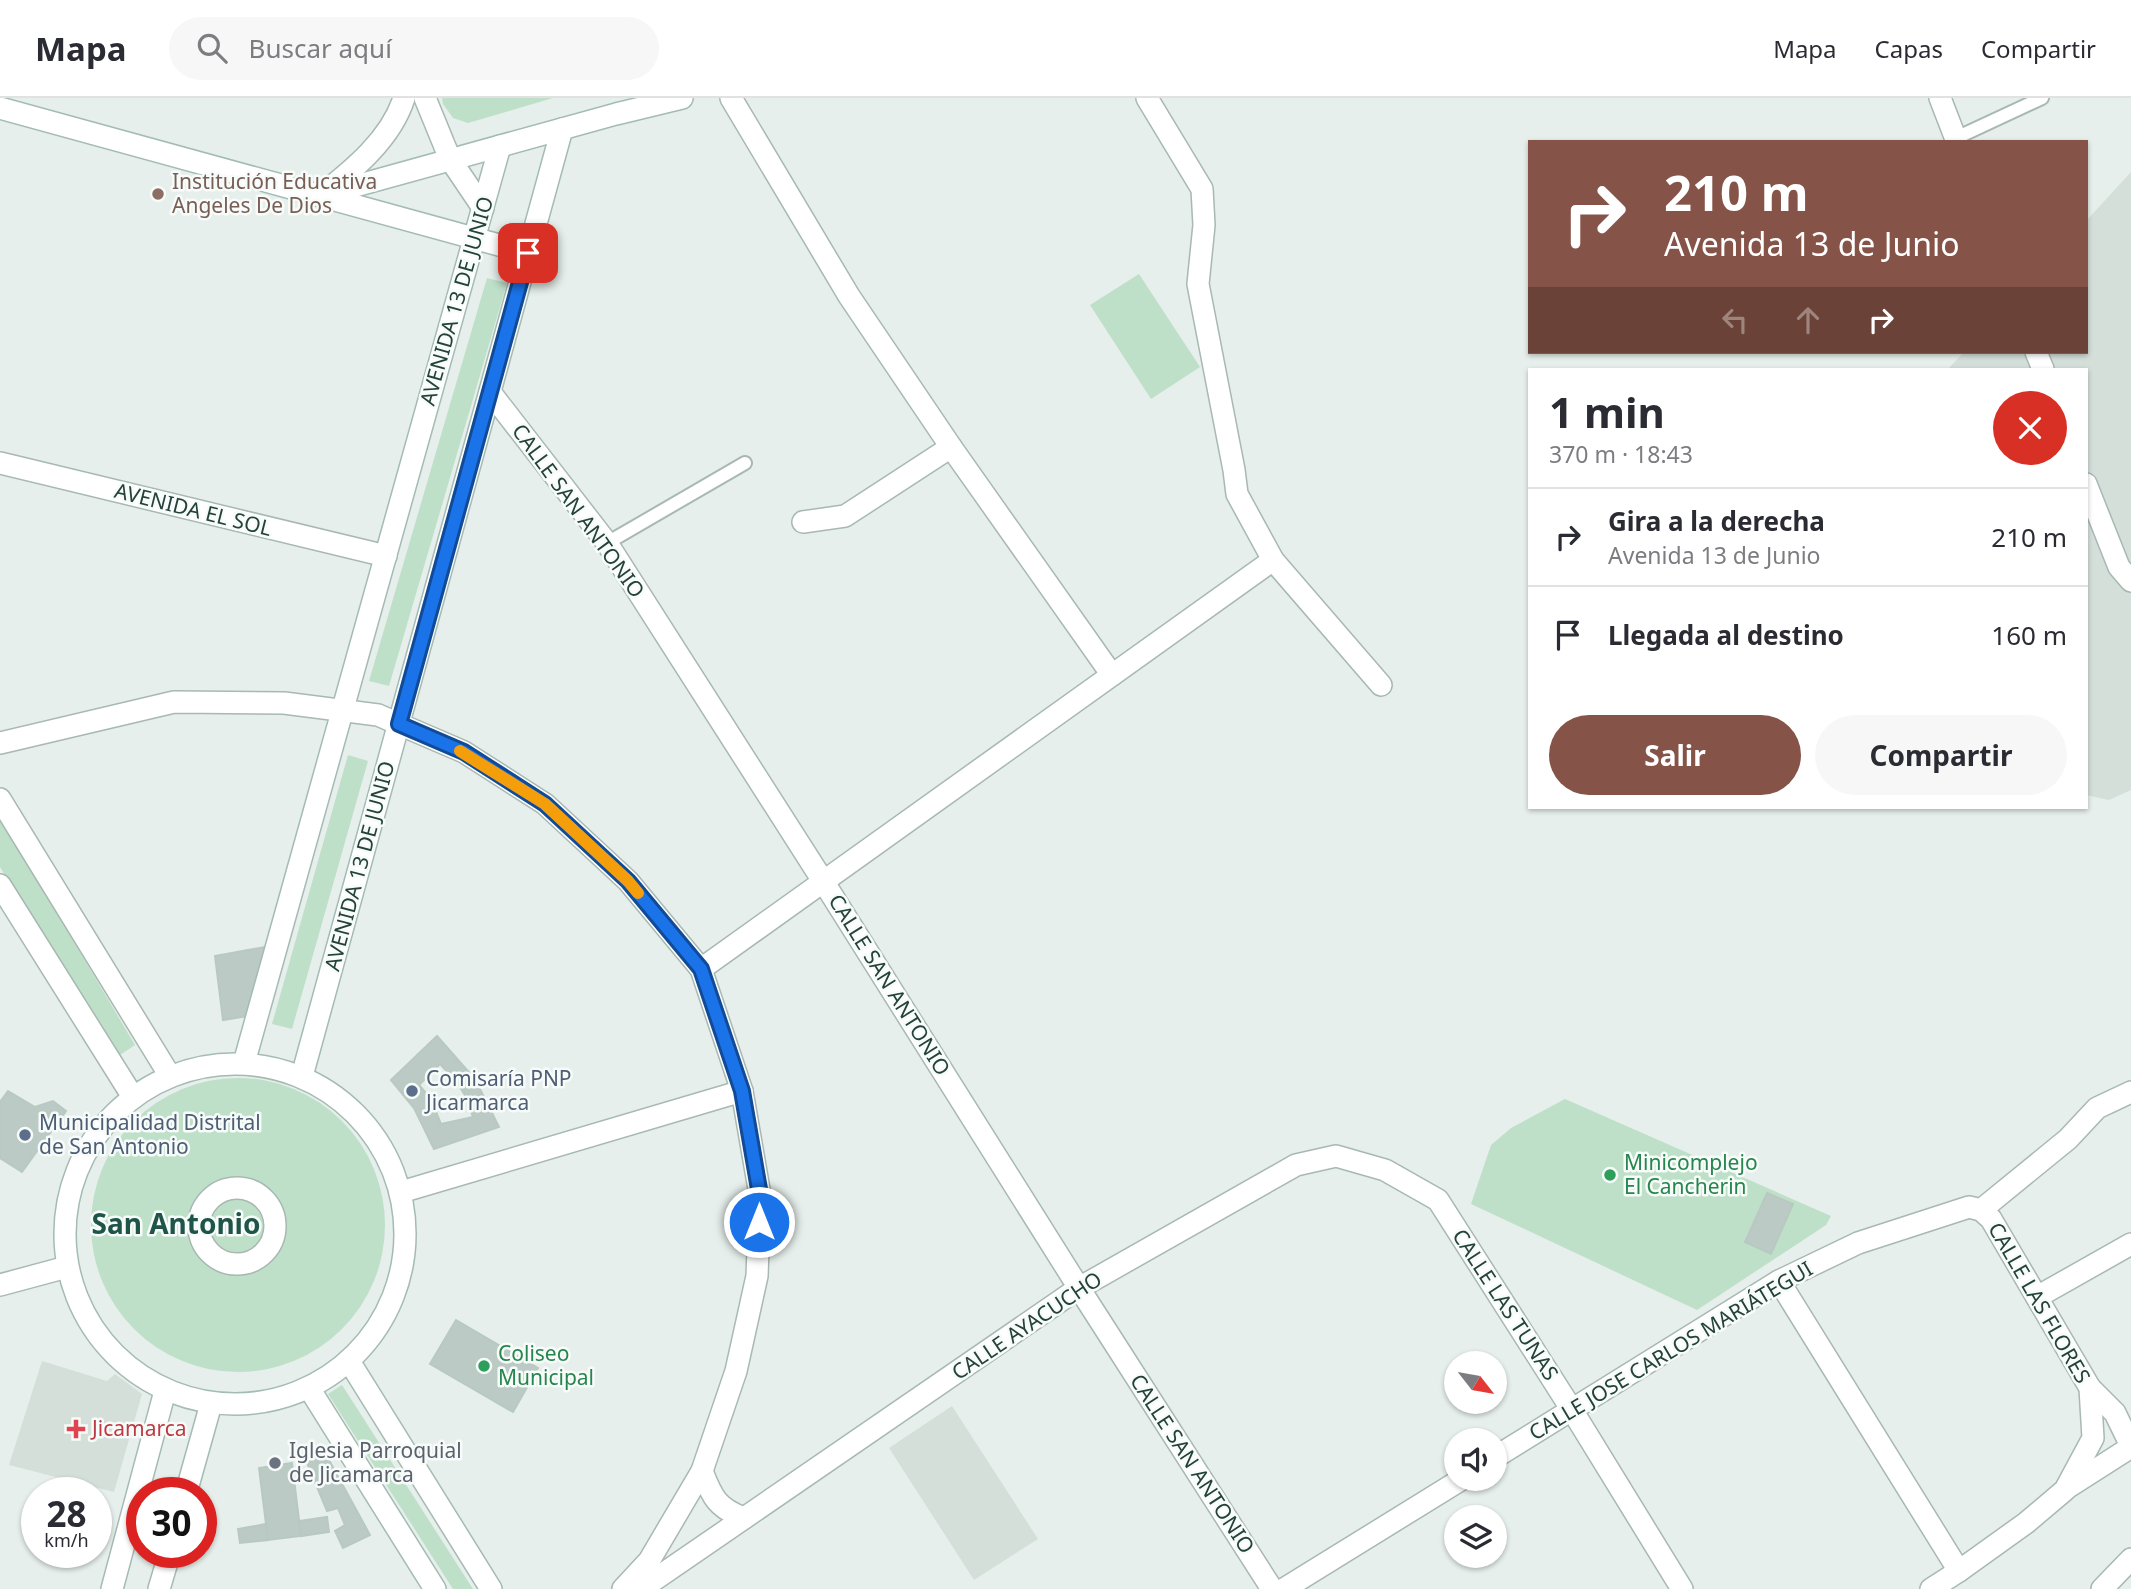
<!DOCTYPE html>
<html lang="es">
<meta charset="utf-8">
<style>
:root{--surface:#fff;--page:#f7f7f7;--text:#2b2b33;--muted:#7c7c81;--line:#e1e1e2;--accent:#855347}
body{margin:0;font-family:"Noto Sans",sans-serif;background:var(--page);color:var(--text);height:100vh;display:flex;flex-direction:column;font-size:26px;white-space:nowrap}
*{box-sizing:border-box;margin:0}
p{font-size:23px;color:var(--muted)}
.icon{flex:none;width:38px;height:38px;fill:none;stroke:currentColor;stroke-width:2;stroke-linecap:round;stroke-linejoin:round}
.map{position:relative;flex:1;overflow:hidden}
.sheet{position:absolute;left:1528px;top:270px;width:560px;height:441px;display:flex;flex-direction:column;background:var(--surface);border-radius:0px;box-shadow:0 2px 5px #0004}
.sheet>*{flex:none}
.banner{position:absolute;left:1528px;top:42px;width:560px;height:214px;border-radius:0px;box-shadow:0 2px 5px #0004;background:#855347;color:#fff;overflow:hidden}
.needle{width:46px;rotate:121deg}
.buttons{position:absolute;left:1444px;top:1253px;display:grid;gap:14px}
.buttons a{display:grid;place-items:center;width:63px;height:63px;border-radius:50%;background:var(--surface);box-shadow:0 2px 5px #0004;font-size:35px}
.speed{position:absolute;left:21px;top:1379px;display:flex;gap:14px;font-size:35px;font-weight:700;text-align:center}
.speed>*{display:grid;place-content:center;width:91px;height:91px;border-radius:50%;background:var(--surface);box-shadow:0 2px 5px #0004;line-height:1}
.speed small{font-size:18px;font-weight:400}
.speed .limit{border:10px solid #d22;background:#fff;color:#111}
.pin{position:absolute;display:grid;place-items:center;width:60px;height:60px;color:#fff;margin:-30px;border-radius:14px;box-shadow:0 4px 10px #0006}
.me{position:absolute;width:77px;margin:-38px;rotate:0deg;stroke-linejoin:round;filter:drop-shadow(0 0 5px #0008)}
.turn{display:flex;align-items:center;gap:24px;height:147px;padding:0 21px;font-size:32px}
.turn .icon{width:91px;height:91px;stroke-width:2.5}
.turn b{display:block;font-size:49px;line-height:60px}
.lanes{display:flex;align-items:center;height:66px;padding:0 21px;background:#0003;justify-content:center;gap:35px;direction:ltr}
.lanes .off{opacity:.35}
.round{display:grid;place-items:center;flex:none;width:74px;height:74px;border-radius:37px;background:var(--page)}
.overview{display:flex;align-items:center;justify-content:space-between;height:119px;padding:0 21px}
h1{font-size:42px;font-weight:700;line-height:52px}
.cta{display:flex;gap:14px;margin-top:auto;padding:14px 21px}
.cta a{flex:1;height:80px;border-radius:42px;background:var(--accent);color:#fff;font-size:28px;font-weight:700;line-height:80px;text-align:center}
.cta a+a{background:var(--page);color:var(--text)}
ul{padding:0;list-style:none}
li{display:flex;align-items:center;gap:21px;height:98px;padding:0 21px;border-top:2px solid var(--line)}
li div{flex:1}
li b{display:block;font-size:26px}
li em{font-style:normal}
header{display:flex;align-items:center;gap:42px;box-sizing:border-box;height:98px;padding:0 35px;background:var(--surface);border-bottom:2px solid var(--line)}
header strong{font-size:33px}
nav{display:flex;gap:38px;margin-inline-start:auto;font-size:24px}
.search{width:490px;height:63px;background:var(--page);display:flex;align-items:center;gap:18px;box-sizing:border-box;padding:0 24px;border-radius:38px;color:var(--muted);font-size:26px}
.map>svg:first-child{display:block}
.built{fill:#d4dfda}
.green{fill:#bfe0c8}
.building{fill:#bbcac4;stroke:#b8c9c2;stroke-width:2;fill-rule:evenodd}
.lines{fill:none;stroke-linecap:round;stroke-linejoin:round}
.lane-casing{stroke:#a8b8b2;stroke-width:16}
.street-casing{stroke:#a8b8b2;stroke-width:24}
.secondary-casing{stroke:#a4bbb3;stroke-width:24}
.lane{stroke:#fff;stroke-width:12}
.street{stroke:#fff;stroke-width:21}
.secondary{stroke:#fff;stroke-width:21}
.route-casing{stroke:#114b97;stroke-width:18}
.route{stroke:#1a73e8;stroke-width:12}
.slow{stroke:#f59e0b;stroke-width:12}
.education-dot{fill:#8d6e63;stroke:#f7fbf9;stroke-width:2.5}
.service-dot{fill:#5c6f8a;stroke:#f7fbf9;stroke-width:2.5}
.leisure-dot{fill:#2e9e5b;stroke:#f7fbf9;stroke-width:2.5}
.health-dot{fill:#e0444e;stroke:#f7fbf9;stroke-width:2.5}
.worship-dot{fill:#6b7280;stroke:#f7fbf9;stroke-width:2.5}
.labels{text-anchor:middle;stroke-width:5;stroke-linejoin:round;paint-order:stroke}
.education-label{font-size:21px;fill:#785e54;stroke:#f7fbf9;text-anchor:start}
.street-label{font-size:21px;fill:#24423a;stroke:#f7fbf9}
.service-label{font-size:21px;fill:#4e5e75;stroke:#f7fbf9;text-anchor:start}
.leisure-label{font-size:21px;fill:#27864d;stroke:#f7fbf9;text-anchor:start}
.health-label{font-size:21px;fill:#be3a42;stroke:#f7fbf9;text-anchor:start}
.worship-label{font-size:21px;fill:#5b616d;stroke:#f7fbf9;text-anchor:start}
.district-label{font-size:28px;font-weight:bold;fill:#1f5548;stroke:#f7fbf9}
</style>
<header>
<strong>Mapa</strong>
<div class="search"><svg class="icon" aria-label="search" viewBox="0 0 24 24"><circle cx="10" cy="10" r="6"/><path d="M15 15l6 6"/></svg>Buscar aquí</div>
<nav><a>Mapa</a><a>Capas</a><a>Compartir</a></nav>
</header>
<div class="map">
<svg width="2131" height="1491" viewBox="0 0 2131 1491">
<rect width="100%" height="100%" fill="#e6efeb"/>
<g class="built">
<path d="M2131 74V692L2109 702 2086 697V271H1948L1964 254H2086V123Z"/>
<path d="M42 1263 107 1283 115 1276 142 1296 114 1394 9 1367Z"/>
<path d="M952 1308 1038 1441 974 1482 889 1350Z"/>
</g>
<g class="green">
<path d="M442 0H553L468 25 453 20 443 6Z"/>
<path d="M1139 176 1200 269 1151 301 1090 207Z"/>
<path d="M487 180 507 185 389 588 369 583Z"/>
<path d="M348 657 368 663 292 931 272 926Z"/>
<path d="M0 719 135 947 114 961 0 769Z"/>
<circle cx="238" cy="1127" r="147"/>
<path d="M1565 1001 1831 1118 1826 1127 1697 1212 1471 1106 1491 1047 1511 1030Z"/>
<path d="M342 1287 473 1491H453L328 1296Z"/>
</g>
<g class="building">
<path d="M265 849 247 918 223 922 215 858Z"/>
<path d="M437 938 475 981 499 1029 434 1051 414 1010 391 982ZM440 966 457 984 466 999 473 1019 441 1026 431 1001 419 987Z"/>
<path d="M8 993 35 1009 53 1003 66 1013 22 1074 0 1060V1004Z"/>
<path d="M1767 1095 1793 1106 1771 1156 1745 1144Z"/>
<path d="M456 1222 538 1270 513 1314 430 1266Z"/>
<path d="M323 1351 370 1437 343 1450 335 1433 345 1427 338 1410 327 1413 305 1360Z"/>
<path d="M292 1365 301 1438 268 1442 259 1370Z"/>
<path d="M327 1419 329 1434 301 1438 299 1423Z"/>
<path d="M266 1426 268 1442 240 1445 238 1431Z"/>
</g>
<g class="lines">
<g class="lane-casing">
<g id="lane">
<path d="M1956 40 2042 0"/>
<path d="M607 445 745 365"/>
</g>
</g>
<g class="street-casing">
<g id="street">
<path d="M425 0 450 61 483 110"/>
<path d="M731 0 849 198 951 349 1112 577"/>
<path d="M1147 0 1202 91 1204 127 1198 186 1234 372 1237 396 1273 462 1381 587"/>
<path d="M1940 0 1957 44"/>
<path d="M321 97C353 72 391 41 404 0"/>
<path d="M2036 254 2043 271"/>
<path d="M490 294 607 445 823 783 1079 1190 1272 1491"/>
<path d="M0 365 386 458"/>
<path d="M2086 386 2119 469 2131 483"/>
<path d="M803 424 845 418 951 349"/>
<path d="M0 645 174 604 284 605 378 617 464 654 545 706 628 783 701 871 742 993 760 1097 757 1178 736 1273 702 1373 649 1463 623 1491"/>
<path d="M0 701 170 978"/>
<path d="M0 787 133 999"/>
<path d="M701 871 1273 462"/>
<circle cx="237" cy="1128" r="38"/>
<path d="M401 1094 742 993"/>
<path d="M1981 1112 2068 1041 2097 1010 2131 994"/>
<path d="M1779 1183 1959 1473"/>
<path d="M0 1187 67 1169"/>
<path d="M2037 1199 2131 1146"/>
<path d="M2090 1290 2115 1315 2131 1348"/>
<path d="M1494 1360 1779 1183 1858 1145 1969 1109 1981 1112 1991 1121 2090 1290 2093 1340 2065 1392 2026 1425 1959 1473 1931 1491"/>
<path d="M702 1373C712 1399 717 1410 744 1420"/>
<path d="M2067 1390 2131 1349"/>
<path d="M641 1491 1079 1190 1296 1067 1336 1058 1385 1072 1438 1102 1572 1312 1682 1491"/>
<path d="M1284 1491 1462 1381"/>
<path d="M2102 1491 2131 1461"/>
</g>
</g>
<g class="secondary-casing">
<g id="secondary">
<path d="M0 10 528 155"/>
<path d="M323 97 616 16 682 0"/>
<path d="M244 965 500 48"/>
<circle cx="235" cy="1136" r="170"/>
<path d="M302 978 562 31"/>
<path d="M349 1263 491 1491"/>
<path d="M309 1290 435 1491"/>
<path d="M186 1395 211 1306"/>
<path d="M112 1491 165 1293"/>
<path d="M159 1491 170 1454"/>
</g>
</g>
<use href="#lane" class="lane"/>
<use href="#street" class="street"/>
<use href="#secondary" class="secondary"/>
</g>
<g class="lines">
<g class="route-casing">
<path id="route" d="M528 155 399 626 464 654 545 706 628 783 701 871 742 993 760 1097 759 1124"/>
</g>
<use href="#route" class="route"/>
<path class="slow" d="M460 653 545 706 628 783 638 795"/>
</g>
<circle class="education-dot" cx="158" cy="96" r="7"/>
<g class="service-dot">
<circle cx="412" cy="993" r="7"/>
<circle cx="25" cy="1037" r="7"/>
</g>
<g class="leisure-dot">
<circle cx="1610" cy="1077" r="7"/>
<circle cx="484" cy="1268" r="7"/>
</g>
<path class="health-dot" d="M72.5 1320.5h7v7h7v7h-7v7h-7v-7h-7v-7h7z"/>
<circle class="worship-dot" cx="275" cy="1365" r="7"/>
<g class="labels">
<g class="education-label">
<text x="172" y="91">Institución Educativa<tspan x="172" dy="24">Angeles De Dios</tspan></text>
</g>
<g class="street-label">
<text transform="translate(457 203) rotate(-74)" y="7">AVENIDA 13 DE JUNIO</text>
<text transform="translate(193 412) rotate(14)" y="7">AVENIDA EL SOL</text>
<text transform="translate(578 413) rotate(54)" y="7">CALLE SAN ANTONIO</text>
<text transform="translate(360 768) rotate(-75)" y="7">AVENIDA 13 DE JUNIO</text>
<text transform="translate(889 887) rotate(58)" y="7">CALLE SAN ANTONIO</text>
<text transform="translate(2039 1205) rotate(60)" y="7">CALLE LAS FLORES</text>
<text transform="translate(1505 1207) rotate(57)" y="7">CALLE LAS TUNAS</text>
<text transform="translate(1027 1228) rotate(-34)" y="7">CALLE AYACUCHO</text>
<text transform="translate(1671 1253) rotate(-31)" y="7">CALLE JOSE CARLOS MARIÁTEGUI</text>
<text transform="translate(1192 1366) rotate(57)" y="7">CALLE SAN ANTONIO</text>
</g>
<g class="service-label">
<text x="426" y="988">Comisaría PNP<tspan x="426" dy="24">Jicarmarca</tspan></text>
<text x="39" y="1032">Municipalidad Distrital<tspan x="39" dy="24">de San Antonio</tspan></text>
</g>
<g class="leisure-label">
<text x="1624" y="1072">Minicomplejo<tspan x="1624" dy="24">El Cancherin</tspan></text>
<text x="498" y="1263">Coliseo<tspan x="498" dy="24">Municipal</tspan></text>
</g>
<g class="health-label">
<text x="92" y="1338">Jicamarca</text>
</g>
<g class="worship-label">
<text x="289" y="1360">Iglesia Parroquial<tspan x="289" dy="24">de Jicamarca</tspan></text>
</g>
<g class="district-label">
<text x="176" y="1136">San Antonio</text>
</g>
</g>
</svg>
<div class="buttons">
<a><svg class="needle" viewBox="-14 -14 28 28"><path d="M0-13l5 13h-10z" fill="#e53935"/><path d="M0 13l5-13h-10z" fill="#7c7c81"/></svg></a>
<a><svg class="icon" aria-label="sound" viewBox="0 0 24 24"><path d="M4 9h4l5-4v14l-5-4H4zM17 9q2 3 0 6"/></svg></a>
<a><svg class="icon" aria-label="layers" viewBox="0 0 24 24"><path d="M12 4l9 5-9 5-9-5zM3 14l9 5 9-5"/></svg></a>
</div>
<div class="speed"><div>28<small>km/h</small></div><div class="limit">30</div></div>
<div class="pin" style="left:528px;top:155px;background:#d93025"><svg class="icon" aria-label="arrive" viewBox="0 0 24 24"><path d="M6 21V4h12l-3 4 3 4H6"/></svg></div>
<svg class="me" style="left:759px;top:1124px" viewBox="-20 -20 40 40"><circle r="17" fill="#1a73e8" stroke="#fff" stroke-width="3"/><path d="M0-11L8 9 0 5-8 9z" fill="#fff"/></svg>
<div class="banner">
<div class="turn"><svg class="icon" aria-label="right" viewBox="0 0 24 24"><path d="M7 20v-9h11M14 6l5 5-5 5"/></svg><div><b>210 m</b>Avenida 13 de Junio</div></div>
<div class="lanes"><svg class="icon off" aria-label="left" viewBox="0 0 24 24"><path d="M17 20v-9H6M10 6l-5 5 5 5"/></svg><svg class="icon off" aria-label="ahead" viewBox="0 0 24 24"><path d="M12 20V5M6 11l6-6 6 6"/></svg><svg class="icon" aria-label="right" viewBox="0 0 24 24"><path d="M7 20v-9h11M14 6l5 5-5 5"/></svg></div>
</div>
<section class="sheet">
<div class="overview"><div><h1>1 min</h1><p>370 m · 18:43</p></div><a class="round" style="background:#d93025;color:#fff"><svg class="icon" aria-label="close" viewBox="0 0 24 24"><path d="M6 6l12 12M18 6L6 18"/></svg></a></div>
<ul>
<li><svg class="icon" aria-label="right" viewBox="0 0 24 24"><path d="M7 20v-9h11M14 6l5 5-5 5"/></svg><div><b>Gira a la derecha</b><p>Avenida 13 de Junio</p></div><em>210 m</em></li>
<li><svg class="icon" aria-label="arrive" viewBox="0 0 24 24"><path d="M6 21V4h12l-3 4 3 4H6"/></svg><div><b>Llegada al destino</b></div><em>160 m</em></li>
</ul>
<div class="cta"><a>Salir</a><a>Compartir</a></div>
</section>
</div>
